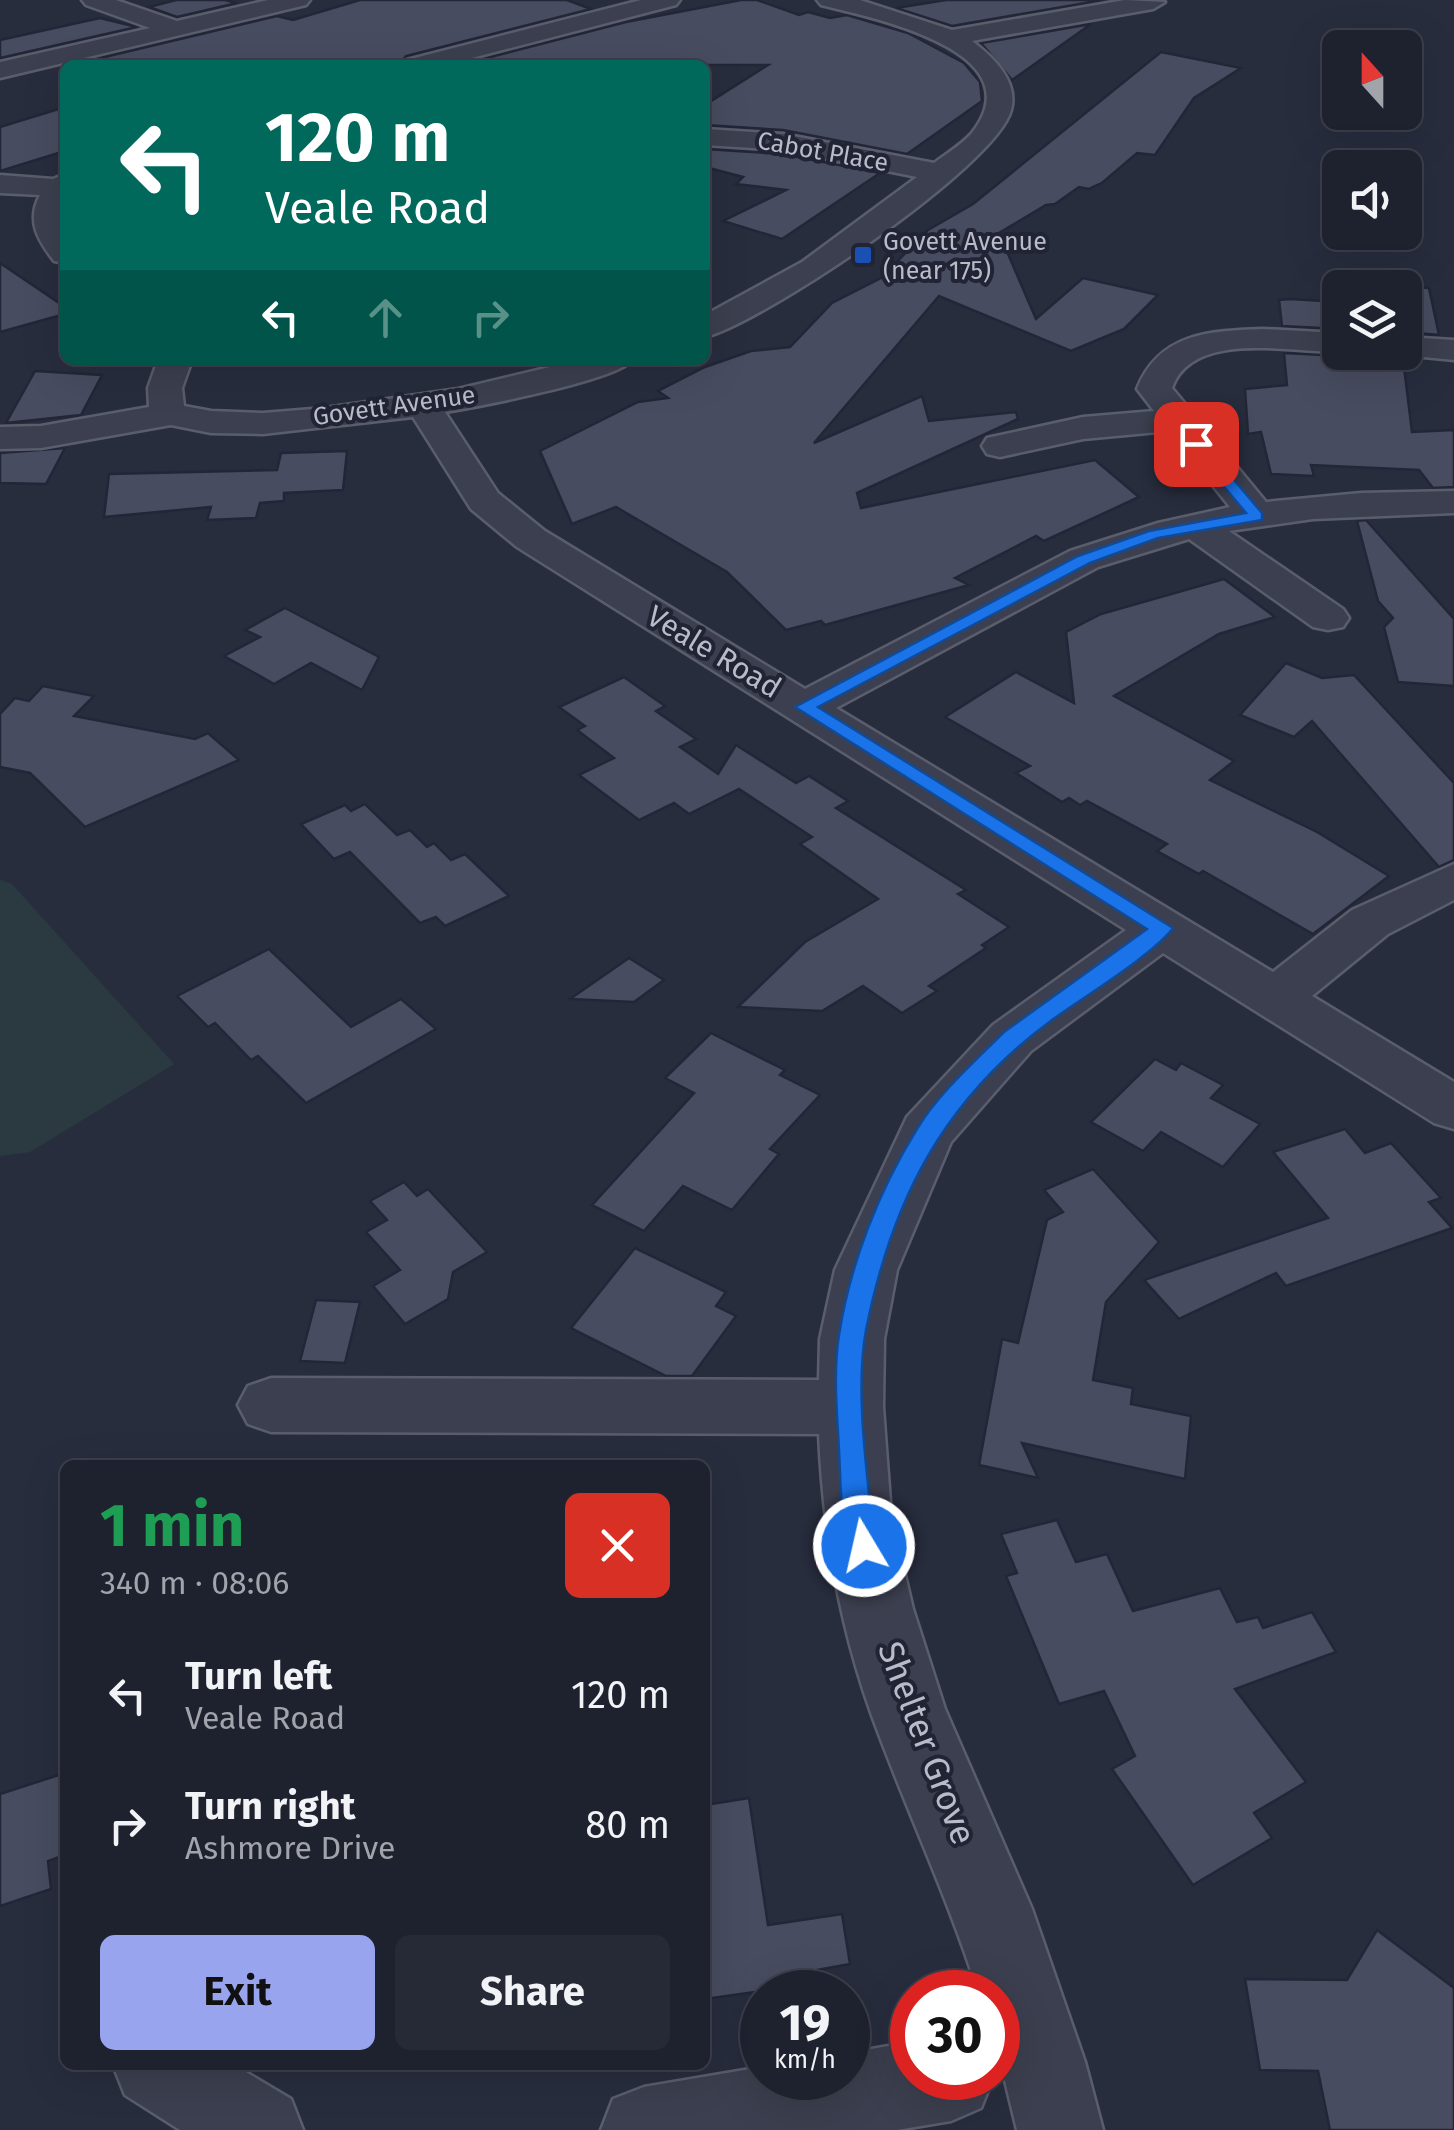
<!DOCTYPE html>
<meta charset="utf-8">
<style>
:root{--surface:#1e222e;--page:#262a36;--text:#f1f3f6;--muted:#a1a4aa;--line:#3c3f4a;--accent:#98a5ee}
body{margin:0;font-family:"Fira Sans",sans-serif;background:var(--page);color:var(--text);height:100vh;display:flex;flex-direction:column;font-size:38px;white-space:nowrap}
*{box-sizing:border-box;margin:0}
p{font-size:32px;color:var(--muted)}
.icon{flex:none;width:55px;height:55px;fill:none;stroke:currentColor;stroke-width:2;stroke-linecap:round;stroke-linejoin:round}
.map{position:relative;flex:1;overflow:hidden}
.drawer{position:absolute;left:60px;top:1460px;width:650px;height:610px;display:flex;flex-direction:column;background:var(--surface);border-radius:15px;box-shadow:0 10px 40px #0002,0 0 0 2px var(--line)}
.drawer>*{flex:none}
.top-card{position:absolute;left:60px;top:60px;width:650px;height:305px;border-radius:15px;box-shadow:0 10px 40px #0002,0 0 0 2px var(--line);background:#00695c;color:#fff;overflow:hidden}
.needle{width:65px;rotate:339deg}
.buttons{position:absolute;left:1322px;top:30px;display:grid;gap:20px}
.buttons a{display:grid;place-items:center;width:100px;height:100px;border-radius:15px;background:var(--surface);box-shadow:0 10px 40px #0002,0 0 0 2px var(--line);font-size:50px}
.speed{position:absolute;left:740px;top:1970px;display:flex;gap:20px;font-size:50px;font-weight:700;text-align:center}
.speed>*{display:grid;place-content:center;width:130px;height:130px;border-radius:50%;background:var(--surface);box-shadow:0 10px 40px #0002,0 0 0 2px var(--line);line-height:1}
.speed small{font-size:25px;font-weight:400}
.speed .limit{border:15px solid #d22;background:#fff;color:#111}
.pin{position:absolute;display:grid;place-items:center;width:85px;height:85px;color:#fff;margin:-42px;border-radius:20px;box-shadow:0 5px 15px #0006}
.me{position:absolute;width:110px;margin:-55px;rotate:351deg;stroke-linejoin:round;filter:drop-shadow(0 0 8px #0008)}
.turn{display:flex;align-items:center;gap:35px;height:210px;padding:0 40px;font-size:45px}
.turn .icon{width:130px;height:130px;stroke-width:2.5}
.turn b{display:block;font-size:70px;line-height:85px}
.lanes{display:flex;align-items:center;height:95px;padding:0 40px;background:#0003;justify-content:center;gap:50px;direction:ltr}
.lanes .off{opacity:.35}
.round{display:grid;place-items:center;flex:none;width:105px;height:105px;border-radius:15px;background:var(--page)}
.overview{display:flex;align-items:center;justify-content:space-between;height:170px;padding:0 40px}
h1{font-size:60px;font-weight:700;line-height:75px;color:#1e9e55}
.primary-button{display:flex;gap:20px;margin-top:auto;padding:20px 40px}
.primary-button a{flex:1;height:115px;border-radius:15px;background:var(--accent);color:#111;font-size:40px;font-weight:700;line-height:115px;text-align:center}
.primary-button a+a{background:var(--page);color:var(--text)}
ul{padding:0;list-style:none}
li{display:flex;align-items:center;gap:30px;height:130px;padding:0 40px}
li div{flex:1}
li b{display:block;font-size:38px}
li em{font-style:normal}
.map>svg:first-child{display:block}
.green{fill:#2b3a40}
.building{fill:#484c60;stroke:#232636;stroke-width:2.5}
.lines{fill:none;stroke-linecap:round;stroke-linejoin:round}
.minor-casing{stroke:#5a5d6c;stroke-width:5}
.minor{fill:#3c3f4f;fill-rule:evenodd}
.route{fill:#1a73e8;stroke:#114b97;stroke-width:2.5}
.transit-dot{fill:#1a4fb4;stroke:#212434;stroke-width:4}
.labels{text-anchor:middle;stroke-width:8;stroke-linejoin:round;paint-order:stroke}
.far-street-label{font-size:25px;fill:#b9bbc9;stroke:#212434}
.far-poi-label{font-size:25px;fill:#b9bbc9;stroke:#212434;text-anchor:start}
.street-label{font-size:30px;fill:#b9bbc9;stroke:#212434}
.near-street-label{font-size:35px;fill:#b9bbc9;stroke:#212434}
</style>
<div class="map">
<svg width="1454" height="2130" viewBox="0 0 1454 2130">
<rect width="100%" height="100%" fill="#282d3e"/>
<path class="green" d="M0 880 12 884 174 1064 30 1152 0 1156Z"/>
<g class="building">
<path d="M176 0H225L237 3 177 17 149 7Z"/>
<path d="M360 0H567L591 9 406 56 399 65H71L277 16 293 20Z"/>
<path d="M741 0H757L799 15 808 12 830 18 847 15 908 33 964 63 980 82 982 101 907 154 783 130 705 125V105L768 65H460L626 22Z"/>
<path d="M946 0H1103L952 26 896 8Z"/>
<path d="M100 18 137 27 0 58V40Z"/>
<path d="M1091 24 1012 80 981 43Z"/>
<path d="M1161 52 1241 68 1194 98 1155 155 1137 153 1102 183 1089 189 1079 187 1055 204 1046 205 999 233 1036 319 1083 278 1158 295 1124 329 1071 351 939 296 814 443 922 396 929 421 1016 412 1018 419 857 493 861 508 1095 460 1139 497 1044 541 1036 536 955 578 969 585 825 625 821 621 786 630 727 572 616 507 572 524 540 451 638 402 668 398 658 391 705 367 751 351 790 347 832 303 881 278 928 230 973 204Z"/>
<path d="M65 107V151L0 171V127Z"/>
<path d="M705 149 782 154 880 173 782 239 723 221 786 190 736 184 743 177 705 167Z"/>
<path d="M0 263 65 307V314L0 332Z"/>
<path d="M1369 284 1429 288 1439 335 1405 332V288H1370Z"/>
<path d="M1290 299 1340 302V329L1282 326 1279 300Z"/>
<path d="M1345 352H1390L1393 358 1403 359 1412 432 1454 430V487L1433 488 1419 470 1311 465 1314 476 1271 474 1261 432 1248 434 1245 389 1287 385 1284 353 1342 356Z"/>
<path d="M35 371 102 375 81 415 6 423Z"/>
<path d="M65 448 46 484 0 483V453Z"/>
<path d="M347 451 343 490 284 493V501L260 503 256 518 207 520 211 507 104 517 109 474 277 470 281 453Z"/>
<path d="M1366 520 1454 619V686L1398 682 1384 627 1393 618 1378 601 1357 521Z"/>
<path d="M1224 579 1275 617 1219 634 1114 696 1234 761 1210 780 1317 832 1389 876 1313 934 1203 871 1199 874 1157 851 1167 844 1087 801 1080 805 1069 798 1062 802 1016 773 1030 766 945 717 1016 672 1074 703 1066 632 1101 614Z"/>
<path d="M285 608 379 657 362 690 311 663 274 684 224 656 260 637 245 630Z"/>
<path d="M1286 663 1322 678 1354 675 1454 783V860L1439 867 1312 721 1294 737 1240 715Z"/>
<path d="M624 677 665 706 656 711 696 739 680 747 718 774 736 745 796 783 809 776 848 801 836 808 966 890 958 894 1009 927 982 945 986 948 929 986 937 991 902 1013 863 986 822 1011 738 1007 805 942 878 899 800 844 812 837 739 789 689 814 674 803 639 820 579 775 614 758 577 730 585 726 559 707Z"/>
<path d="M43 686 94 696 74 716 195 739 208 733 239 760 85 827 30 773 0 767V714L15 698 29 701Z"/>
<path d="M365 804 397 835 410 830 427 847 434 843 451 860 465 854 509 896 445 926 436 917 420 923 350 852 334 859 301 824 345 805 351 811Z"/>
<path d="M269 949 351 1027 401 999 436 1029 306 1103 258 1056 251 1060 215 1023 208 1027 177 996Z"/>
<path d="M629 958 664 980 634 1002 570 999Z"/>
<path d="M711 1033 785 1070 780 1075 820 1095 770 1149 779 1154 732 1210 683 1186 644 1231 592 1205 694 1093 665 1078Z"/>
<path d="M1155 1059 1176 1070 1181 1063 1223 1085 1211 1098 1260 1124 1223 1167 1161 1132 1143 1151 1091 1122Z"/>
<path d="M1345 1129 1365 1153 1391 1143 1441 1198 1429 1202 1452 1228 1286 1286 1276 1273 1179 1319 1144 1280 1328 1218 1273 1152Z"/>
<path d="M1093 1169 1159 1242 1106 1302 1093 1380 1133 1388 1131 1404 1191 1416 1185 1479 1022 1443 1038 1478 979 1465 1002 1339 1018 1343 1047 1220 1063 1212 1044 1190Z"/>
<path d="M404 1182 417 1196 428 1189 487 1252 453 1272 448 1299 405 1324 373 1286 400 1270 366 1232 387 1220 370 1201Z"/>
<path d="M635 1248 726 1292 716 1306 736 1316 692 1376H666L571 1328Z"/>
<path d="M316 1300 360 1302 345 1363 300 1361Z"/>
<path d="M1057 1520 1076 1562 1107 1554 1133 1611 1220 1588 1237 1622 1258 1617 1263 1628 1312 1612 1336 1652 1235 1689 1306 1782 1254 1813 1272 1838 1193 1885 1112 1769 1135 1756 1104 1691 1059 1704 1006 1576 1017 1573 1001 1534Z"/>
<path d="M65 1773V1855L48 1861 51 1889 0 1906V1794Z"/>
<path d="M749 1798 768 1925 842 1914 850 1964 817 1970 821 1992 762 1991 705 1999V1805Z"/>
<path d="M1377 1930 1454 1988V2130H1330L1318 2071 1260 2070 1245 1979 1347 1980Z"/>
</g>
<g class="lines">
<g class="minor-casing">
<g id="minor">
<path d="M82 0H116L177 21 268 0H310L306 5 0 78V62L150 28 86 5Z"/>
<path d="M641 0H680L676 5 445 65H403L407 60Z"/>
<path d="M817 0H860L952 30 1125 0 1165 2 1153 9 972 41C993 57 1019 81 1011 110 997 166 764 322 705 337V315L802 262 917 177 783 150 705 145V129L783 134 934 163C946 154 961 145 971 134 1038 51 873 18 821 5Z"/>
<path d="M65 174V263L54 261C38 240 26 221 40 195L0 193V175L53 179Z"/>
<path d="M1263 329 1340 333 1342 352C1293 353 1193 329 1172 388L1266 502 1361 493 1454 491V513L1313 519 1229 531 1343 609 1349 618 1343 627 1328 630 1313 627 1189 539 1098 567 836 708 1273 972 1352 910 1454 864V900L1388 934 1312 996 1454 1082V1129L1434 1123 1163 953 1031 1051 951 1142 897 1270 884 1339 883 1407 891 1515 913 1609 945 1709 1032 1909 1085 2062 1103 2130H1017L998 2052V1992H978C948 1897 905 1807 871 1713 839 1623 823 1529 819 1434L271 1432 248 1424 238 1405 248 1386 271 1378 819 1380 820 1339 835 1270 907 1117 993 1025 1126 930 517 547 471 509 413 417 263 434 211 433 171 425 41 448 0 449V427L41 426 149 407 148 388 158 360H192L182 388 184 406 211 411 263 413 325 408 458 389 579 360H632C618 380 476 407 445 412L498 493 545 531 805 689 1070 551 1158 523 1230 507 1169 431 1083 439 1000 457 987 454 982 446 987 438 1083 417 1154 411 1137 389C1159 333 1209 331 1263 329Z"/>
<path d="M1405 337 1454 340V360L1393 354 1405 352Z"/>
<path d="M912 2042V2078H993L981 2108 951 2121 897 2130H601L613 2099 644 2087 762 2067V2078H848V2053Z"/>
<path d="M113 2065H234L291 2099 303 2130H180L125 2095Z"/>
</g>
</g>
<use href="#minor" class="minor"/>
</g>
<path class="route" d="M1191 441H1201L1262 513V520L1158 538 1090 563 818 707 1173 928C1153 955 1082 998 1052 1020 943 1100 892 1200 866 1330 856 1383 865 1458 871 1512 873 1527 881 1541 874 1555L864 1559 854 1555C839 1523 841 1484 839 1450 837 1413 833 1372 839 1335 850 1264 879 1190 917 1129 938 1094 975 1061 1004 1032L1147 929 795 707 1078 556 1149 531 1246 513 1191 447Z"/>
<rect class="transit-dot" x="853" y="245" width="20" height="20" rx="5"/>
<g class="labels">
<g class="far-street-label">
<text transform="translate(823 151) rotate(10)" y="9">Cabot Place</text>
<text transform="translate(394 405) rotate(-8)" y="9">Govett Avenue</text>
</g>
<g class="far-poi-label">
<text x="883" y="250">Govett Avenue<tspan x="883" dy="29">(near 175)</tspan></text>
</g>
<g class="street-label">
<text transform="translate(714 652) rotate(31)" y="10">Veale Road</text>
</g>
<g class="near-street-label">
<text transform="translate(927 1743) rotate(69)" y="12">Shelter Grove</text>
</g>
</g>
</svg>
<div class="buttons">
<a><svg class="needle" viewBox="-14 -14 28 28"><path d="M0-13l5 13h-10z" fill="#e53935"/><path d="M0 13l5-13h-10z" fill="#a1a4aa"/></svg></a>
<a><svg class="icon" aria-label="sound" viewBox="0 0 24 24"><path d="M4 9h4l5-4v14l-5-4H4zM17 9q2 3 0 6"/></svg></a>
<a><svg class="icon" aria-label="layers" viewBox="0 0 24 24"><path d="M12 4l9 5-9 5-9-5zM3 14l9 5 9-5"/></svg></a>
</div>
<div class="speed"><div>19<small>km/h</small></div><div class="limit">30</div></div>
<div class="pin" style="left:1196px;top:444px;background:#d93025"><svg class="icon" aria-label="arrive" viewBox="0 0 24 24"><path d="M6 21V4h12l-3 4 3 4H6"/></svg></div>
<svg class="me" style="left:864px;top:1546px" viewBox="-20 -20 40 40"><circle r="17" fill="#1a73e8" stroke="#fff" stroke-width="3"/><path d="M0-11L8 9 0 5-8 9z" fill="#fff"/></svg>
<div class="top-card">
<div class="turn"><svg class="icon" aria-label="left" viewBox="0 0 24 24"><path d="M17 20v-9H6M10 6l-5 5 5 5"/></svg><div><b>120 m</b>Veale Road</div></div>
<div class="lanes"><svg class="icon" aria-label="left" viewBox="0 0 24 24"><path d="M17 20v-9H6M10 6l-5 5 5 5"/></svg><svg class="icon off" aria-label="ahead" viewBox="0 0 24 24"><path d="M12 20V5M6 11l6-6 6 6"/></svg><svg class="icon off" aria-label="right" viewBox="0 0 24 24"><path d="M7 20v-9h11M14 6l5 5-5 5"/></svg></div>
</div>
<section class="drawer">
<div class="overview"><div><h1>1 min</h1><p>340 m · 08:06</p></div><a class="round" style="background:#d93025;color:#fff"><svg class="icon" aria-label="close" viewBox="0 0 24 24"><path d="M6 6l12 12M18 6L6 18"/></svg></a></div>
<ul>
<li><svg class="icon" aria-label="left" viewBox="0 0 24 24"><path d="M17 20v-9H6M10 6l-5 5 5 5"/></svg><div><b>Turn left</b><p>Veale Road</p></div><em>120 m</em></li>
<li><svg class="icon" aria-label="right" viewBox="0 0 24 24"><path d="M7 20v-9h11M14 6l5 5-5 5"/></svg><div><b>Turn right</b><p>Ashmore Drive</p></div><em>80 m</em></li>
</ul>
<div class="primary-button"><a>Exit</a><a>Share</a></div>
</section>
</div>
